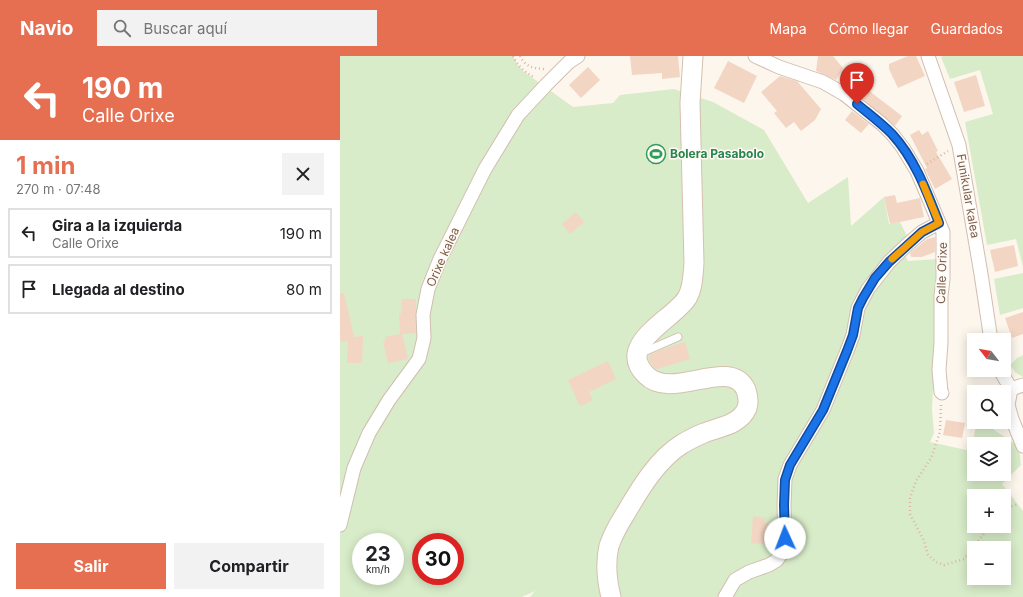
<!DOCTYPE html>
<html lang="es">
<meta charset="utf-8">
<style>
:root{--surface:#fff;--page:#f2f2f2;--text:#202124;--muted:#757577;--line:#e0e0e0;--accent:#e76f51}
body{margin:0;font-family:Inter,sans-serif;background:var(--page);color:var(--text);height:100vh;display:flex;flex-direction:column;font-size:15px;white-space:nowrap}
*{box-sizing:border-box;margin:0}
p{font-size:13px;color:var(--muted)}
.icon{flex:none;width:22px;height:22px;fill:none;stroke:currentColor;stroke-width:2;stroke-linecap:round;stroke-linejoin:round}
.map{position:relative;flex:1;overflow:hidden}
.details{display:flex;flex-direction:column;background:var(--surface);width:340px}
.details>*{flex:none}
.banner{background:#e76f51;color:#fff;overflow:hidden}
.needle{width:26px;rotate:301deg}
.fabs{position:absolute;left:627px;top:277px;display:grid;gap:8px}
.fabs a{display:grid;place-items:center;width:44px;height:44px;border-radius:0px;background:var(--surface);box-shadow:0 2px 10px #0003;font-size:20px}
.speed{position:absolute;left:12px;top:477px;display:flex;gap:8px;font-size:20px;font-weight:700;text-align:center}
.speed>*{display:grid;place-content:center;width:52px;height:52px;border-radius:50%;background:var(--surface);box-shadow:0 2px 10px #0003;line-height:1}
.speed small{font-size:10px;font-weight:400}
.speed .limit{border:6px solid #d22;background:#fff;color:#111}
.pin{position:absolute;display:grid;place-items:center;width:34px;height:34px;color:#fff;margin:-41px -17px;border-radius:50% 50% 50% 0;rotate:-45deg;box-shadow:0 0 4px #0007}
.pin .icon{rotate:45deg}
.me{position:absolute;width:44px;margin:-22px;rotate:358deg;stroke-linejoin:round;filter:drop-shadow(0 0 3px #0008)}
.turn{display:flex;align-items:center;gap:14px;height:84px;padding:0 16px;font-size:18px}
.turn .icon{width:52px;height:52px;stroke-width:2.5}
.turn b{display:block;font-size:28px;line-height:34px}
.round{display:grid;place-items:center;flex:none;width:42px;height:42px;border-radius:0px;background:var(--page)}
.overview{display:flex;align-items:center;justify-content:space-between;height:68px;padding:0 16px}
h1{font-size:24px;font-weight:700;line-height:30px;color:var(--accent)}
.cta{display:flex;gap:8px;margin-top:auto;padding:8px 16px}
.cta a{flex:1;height:46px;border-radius:0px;background:var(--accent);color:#fff;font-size:16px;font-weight:700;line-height:46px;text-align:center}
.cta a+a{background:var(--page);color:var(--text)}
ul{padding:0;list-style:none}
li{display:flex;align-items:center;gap:12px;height:50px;margin:0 8px 6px;padding:0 8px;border:2px solid var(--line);border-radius:0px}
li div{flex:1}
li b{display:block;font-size:15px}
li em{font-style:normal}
header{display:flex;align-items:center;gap:24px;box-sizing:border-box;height:56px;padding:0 20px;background:var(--accent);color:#fff}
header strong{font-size:19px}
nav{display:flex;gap:22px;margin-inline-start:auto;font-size:14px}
.search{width:280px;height:36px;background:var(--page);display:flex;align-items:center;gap:10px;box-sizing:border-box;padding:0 14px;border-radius:0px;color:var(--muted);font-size:15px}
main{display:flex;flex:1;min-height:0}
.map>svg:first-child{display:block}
.green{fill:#d8ecc9;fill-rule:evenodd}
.building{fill:#f3d5c3}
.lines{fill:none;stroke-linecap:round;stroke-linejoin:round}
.lane-casing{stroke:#d1beb0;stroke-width:9}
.street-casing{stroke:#d1beb0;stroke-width:15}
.secondary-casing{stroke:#d6c0b0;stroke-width:21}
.path{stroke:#d9b8a5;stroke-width:2.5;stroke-dasharray:1 3;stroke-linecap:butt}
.lane{stroke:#fff;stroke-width:7}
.street{stroke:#fff;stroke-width:13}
.secondary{stroke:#fff;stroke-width:19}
.route-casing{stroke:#114b97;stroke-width:10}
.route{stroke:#1a73e8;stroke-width:7}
.slow{stroke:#f59e0b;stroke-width:7}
.labels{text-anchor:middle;stroke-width:3;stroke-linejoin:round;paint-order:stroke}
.leisure-label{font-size:12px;font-weight:bold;fill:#27864d;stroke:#fffaf3;text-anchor:start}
.street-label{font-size:12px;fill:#7a5c4d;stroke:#fffaf3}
</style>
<header>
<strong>Navio</strong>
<div class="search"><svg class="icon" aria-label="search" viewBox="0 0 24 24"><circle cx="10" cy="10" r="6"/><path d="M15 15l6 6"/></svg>Buscar aquí</div>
<nav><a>Mapa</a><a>Cómo llegar</a><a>Guardados</a></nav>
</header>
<main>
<section class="details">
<div class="banner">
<div class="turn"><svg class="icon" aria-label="left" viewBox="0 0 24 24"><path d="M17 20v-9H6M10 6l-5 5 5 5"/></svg><div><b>190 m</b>Calle Orixe</div></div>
</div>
<div class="overview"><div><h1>1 min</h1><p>270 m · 07:48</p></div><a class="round"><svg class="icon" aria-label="close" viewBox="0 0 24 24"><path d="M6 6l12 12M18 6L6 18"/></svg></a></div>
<ul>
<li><svg class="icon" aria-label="left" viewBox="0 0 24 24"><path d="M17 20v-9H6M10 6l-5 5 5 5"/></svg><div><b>Gira a la izquierda</b><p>Calle Orixe</p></div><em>190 m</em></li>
<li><svg class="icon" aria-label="arrive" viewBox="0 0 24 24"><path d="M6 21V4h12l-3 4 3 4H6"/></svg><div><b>Llegada al destino</b></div><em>80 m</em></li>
</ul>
<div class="cta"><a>Salir</a><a>Compartir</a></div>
</section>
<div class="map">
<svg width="683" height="541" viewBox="0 0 683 541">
<rect width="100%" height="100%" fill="#fdf6ec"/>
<g class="green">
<path d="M0 0H173L177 8 183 15 233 51 273 47 280 39 334 33 373 46 424 74 468 147 508 121 511 170 544 141 549 168 560 166 569 184 561 190 568 205 597 203 594 244V312L592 353 594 377 590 386 631 395 636 370 650 371 679 391 681 409 662 428 683 455V541H190L195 535 182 541H0ZM634 388H664V418H634ZM634 440H664V470H634ZM21 486H55V520H21ZM81 486H115V520H81ZM634 492H664V522H634Z"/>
<path d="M603 0H683V211L676 183 647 189 625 66 653 58 640 14 610 23 601 1Z"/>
<path d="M683 217V252L660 259 654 223Z"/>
<path d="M683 299V321L675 316 670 309 677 302Z"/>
</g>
<g class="building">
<path d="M290 0H338L340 21 322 23V17L292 19Z"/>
<path d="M478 0H493L503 12 496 24 476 15Z"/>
<path d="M568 0H576L585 20 558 32 549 13V8Z"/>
<path d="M388 5 417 20 404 47 374 32Z"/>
<path d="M248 11 260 24 241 42 229 29Z"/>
<path d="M636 19 645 50 624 56 614 26Z"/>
<path d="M440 20 457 25 481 53 475 64 461 75 454 66 446 72 434 57 437 55 421 36Z"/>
<path d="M528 34 562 60 555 70 522 42Z"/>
<path d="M512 55 529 68 521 77 505 64Z"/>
<path d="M579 74 582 79 588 75 598 95 596 96 612 123 595 133 585 113 587 112 570 79Z"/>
<path d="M555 139 557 147 580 142 584 161 550 168 544 141Z"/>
<path d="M236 156 244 166 230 178 222 168Z"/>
<path d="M595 181V196L582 201H571L570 197 587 183Z"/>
<path d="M674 189 678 210 655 216 650 194Z"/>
<path d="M0 237H4L14 281 23 280 22 307H7L8 284 1 287 0 281Z"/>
<path d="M62 243H76V277L62 278 68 303 48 307 43 286 45 285V281L60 278 59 258H61Z"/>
<path d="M683 256V278L672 282 665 262Z"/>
<path d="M345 286 350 303 317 313 314 311 309 304V299L326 292Z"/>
<path d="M268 305 276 323 249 336 253 344 240 350 228 324Z"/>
<path d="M606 364 625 367 622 382 603 379Z"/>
<path d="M413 460 425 462 424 467 436 468 434 489 411 487Z"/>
</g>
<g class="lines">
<g class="lane-casing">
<path id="lane" d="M300 293 306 295 338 281"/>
</g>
<g class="street-casing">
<g id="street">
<path d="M415 0 439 11 483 26 504 38 542 68 553 79 563 92 577 115 603 176V223L601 240V287L599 314 601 336 602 337"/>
<path d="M588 0 619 89 641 218 651 284"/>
<path d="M660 314 671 333"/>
<path d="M671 333 668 349 672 363 683 390"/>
<path d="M671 333 683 329"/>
<path d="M0 469 14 412 29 377 49 344 79 303 84 282 83 259 88 233 100 203 145 113 178 59 206 29 229 6 238 0"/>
<path d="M385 541 395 524 409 516 429 509 437 504 445 492 444 449 445 423 450 409 483 354 507 295 513 279 518 252 528 233 549 206 568 188 582 176 599 167"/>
</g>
</g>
<g class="secondary-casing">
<path id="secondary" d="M271 541C267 525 265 507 269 490 273 478 280 466 287 455 301 431 318 403 342 388 349 384 356 380 364 377 379 371 400 369 407 352 409 346 408 340 406 334 390 299 332 346 306 319 275 288 333 264 347 242 353 232 353 219 354 207L350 47 353 0"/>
</g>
<g class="path">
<path d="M173 0C178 11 185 16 195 22"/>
<path d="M180 0C186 11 192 12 204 13"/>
<path d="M587 108 608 95"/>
<path d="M601 349 600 376 591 402 576 425 570 442V458L584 485 588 499 596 506 604 509 624 503 650 470"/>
<path d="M664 453 678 448"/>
</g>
<use href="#lane" class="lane"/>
<use href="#street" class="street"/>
<use href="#secondary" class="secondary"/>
</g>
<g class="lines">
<g class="route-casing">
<path id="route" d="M445 482 444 449 445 424 450 409 483 354 507 295 513 279 518 252 523 242 535 222 549 206 582 176 599 167C587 136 575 103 552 78 541 67 529 58 517 48"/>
</g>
<use href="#route" class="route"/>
<path class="slow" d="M552 203 582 176 599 167 583 128"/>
</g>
<defs>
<g id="stadium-ring" transform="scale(1)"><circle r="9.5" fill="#fffaf3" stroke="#2e9e5b" stroke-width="1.5"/><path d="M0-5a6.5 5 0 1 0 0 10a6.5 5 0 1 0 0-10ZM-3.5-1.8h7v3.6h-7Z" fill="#2e9e5b"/></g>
</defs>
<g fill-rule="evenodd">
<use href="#stadium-ring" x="316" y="98"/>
</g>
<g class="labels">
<g class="leisure-label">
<text x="330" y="102">Bolera Pasabolo</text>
</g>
<g class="street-label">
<text transform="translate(628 140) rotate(80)" y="4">Funikular kalea</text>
<text transform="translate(103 201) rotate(-66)" y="4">Orixe kalea</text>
<text transform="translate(602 217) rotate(-88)" y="4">Calle Orixe</text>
</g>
</g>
</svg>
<div class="fabs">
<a><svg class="needle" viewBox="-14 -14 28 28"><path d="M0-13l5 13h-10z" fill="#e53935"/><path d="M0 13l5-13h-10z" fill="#757577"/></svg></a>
<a><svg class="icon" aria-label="search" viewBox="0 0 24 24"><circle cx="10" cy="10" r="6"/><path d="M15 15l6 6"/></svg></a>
<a><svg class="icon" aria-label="layers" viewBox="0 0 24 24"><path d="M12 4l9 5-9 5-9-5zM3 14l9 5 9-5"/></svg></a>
<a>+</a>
<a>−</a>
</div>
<div class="speed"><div>23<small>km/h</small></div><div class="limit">30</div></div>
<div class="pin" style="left:517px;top:48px;background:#d93025"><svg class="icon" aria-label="arrive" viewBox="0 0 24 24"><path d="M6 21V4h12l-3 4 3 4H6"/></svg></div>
<svg class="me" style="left:445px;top:482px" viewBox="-20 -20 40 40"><circle r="19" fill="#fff"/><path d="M0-13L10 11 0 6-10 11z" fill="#1a73e8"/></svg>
</div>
</main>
